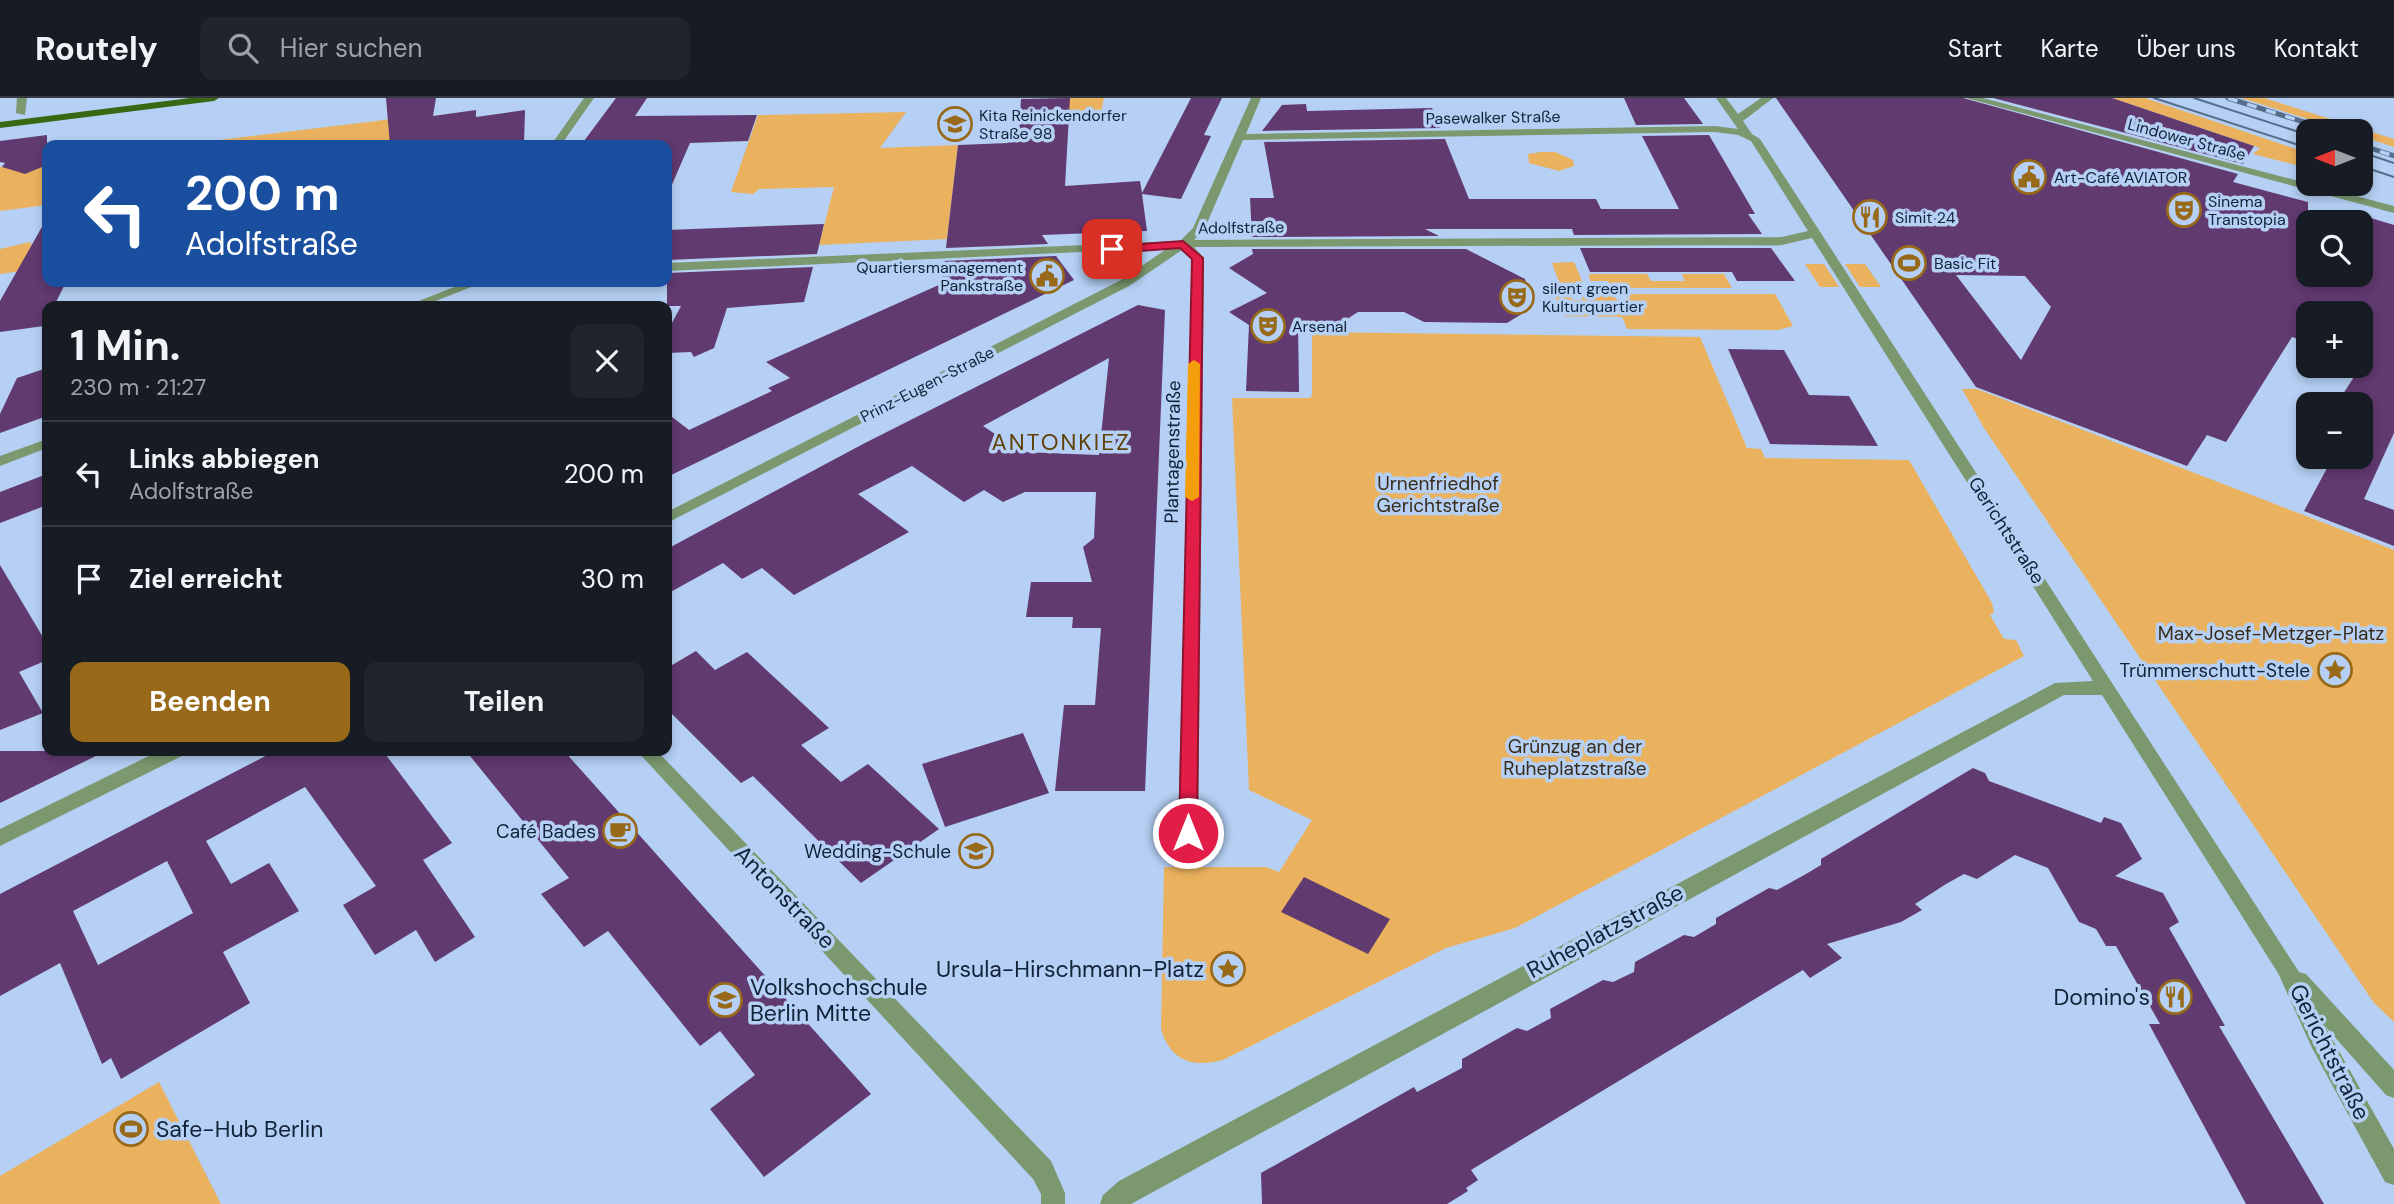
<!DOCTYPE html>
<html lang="de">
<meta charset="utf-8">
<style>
:root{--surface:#171b24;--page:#20242c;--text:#f1f3f6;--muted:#9ea1a6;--line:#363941;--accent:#976918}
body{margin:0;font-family:"DM Sans",sans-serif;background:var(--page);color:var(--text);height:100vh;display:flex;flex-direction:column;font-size:26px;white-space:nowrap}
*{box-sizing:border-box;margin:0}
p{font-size:23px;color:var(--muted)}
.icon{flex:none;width:38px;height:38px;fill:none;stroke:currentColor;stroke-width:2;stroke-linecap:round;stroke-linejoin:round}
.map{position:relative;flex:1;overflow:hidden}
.sheet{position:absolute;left:42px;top:203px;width:630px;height:455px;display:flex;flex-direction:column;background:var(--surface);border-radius:14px;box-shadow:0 4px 10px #0003}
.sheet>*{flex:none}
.hud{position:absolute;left:42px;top:42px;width:630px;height:147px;border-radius:14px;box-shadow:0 4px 10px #0003;background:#1a4fa0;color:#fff;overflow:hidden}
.needle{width:46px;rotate:270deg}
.controls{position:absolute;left:2296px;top:21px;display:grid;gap:14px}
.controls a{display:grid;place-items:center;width:77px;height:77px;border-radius:14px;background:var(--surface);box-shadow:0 4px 10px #0003;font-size:35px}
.pin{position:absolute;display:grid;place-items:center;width:60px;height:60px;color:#fff;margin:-30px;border-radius:14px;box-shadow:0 4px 10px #0006}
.me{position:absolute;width:77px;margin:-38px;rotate:0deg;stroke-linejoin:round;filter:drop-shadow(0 0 5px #0008)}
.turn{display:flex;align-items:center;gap:24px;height:147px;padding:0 28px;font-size:32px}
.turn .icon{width:91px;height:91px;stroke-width:2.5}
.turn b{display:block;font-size:49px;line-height:60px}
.round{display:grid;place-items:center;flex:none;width:74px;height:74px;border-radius:14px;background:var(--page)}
.headline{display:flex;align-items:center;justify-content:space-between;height:119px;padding:0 28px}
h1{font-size:42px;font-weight:700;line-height:52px}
.primary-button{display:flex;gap:14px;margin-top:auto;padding:14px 28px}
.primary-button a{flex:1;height:80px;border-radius:14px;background:var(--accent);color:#fff;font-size:28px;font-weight:700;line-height:80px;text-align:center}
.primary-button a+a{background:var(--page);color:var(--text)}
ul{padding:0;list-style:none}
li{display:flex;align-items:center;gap:21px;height:105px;padding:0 28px;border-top:2px solid var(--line)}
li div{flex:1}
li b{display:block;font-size:26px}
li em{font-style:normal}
header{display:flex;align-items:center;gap:42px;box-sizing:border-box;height:98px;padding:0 35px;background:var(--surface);border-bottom:2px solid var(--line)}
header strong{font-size:33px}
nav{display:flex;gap:38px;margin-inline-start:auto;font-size:24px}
.search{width:490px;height:63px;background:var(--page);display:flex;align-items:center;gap:18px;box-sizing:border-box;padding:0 24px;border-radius:14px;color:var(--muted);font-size:26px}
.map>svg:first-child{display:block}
.green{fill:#eab25e}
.building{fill:#613a70;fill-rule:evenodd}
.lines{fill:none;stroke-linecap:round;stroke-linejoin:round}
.street{fill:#7c986f;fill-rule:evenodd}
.primary{fill:#376912;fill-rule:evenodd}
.tram{stroke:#576c89;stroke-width:2}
.rail-casing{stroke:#576c89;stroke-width:5}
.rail{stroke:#b5d0f4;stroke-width:3.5;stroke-dasharray:10;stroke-linecap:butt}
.route{fill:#e11d48;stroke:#92132f;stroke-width:2}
.slow{fill:#f59e0b}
.labels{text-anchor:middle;stroke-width:7;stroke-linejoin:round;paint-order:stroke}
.far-poi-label{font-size:16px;fill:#112239;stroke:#b5d0f4;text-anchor:start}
.far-street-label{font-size:16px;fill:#112239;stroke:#b5d0f4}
.street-label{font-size:19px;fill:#112239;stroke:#b5d0f4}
.park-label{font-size:19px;fill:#382b18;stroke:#b5d0f4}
.poi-label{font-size:19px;fill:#112239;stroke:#b5d0f4;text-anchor:end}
.quarter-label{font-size:23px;letter-spacing:2px;fill:#604108;stroke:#b5d0f4}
.near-street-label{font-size:23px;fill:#112239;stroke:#b5d0f4}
.near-poi-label{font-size:23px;fill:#112239;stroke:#b5d0f4;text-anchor:end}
</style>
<header>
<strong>Routely</strong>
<div class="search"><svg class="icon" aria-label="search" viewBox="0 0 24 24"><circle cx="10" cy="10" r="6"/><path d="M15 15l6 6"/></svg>Hier suchen</div>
<nav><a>Start</a><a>Karte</a><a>Über uns</a><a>Kontakt</a></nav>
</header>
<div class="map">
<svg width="2394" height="1106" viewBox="0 0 2394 1106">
<rect width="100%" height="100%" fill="#b5d0f4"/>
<g class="green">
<path d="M1069 0H1104L1101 15 1069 16Z"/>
<path d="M2112 0H2145L2308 55V70L2253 56 2260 50Z"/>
<path d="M2241 0H2264L2394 41V49L2361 38V33H2346Z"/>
<path d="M906 14 880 50 958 47 947 141 819 147 834 89 759 91 753 96 731 94 758 17Z"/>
<path d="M398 20 392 47H178L376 23Z"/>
<path d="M1541 54H1555L1573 62 1574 68 1559 73 1529 65 1528 56Z"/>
<path d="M47 63V107L0 113V69Z"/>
<path d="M30 144 43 170 0 176V151Z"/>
<path d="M1574 164 1585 190H1568L1560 187 1552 165Z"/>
<path d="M1805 166H1824L1839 189H1820Z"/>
<path d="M1845 166H1865L1881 189H1860Z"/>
<path d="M1589 176H1647L1651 183H1685L1682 176H1724L1732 190H1593L1611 188 1608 183H1590Z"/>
<path d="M1554 196H1570L1572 202H1583L1581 196H1614L1617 202H1627L1625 196H1775L1793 228 1778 232 1627 231 1622 219 1564 218Z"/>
<path d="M1312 234 1700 239 1747 350 1761 351 1765 360 1909 362 1992 505 1994 514 1990 517 2004 541 2016 542 2024 558 1515 830 1446 850 1223 962C1193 970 1170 963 1161 931L1164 769H1266L1279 774 1312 722 1249 692 1232 300H1310L1312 297Z"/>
<path d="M1962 291H1977L2394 452V924L2374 905 1984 330Z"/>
<path d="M159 984 221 1106H0V1078Z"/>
</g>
<g class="building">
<path d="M386 0H436L433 18 476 12V19L525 12 524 47H390Z"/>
<path d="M616 0H647L635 18 757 17 748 43 690 45 667 98V47H581Z"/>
<path d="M1070 0 1065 88 1140 83 1142 95 1191 0H1222L1204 37 1211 38 1181 101 1142 96 1147 133 1042 137 1048 146 946 150 958 47 1008 45 1009 38H1019L1021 1Z"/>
<path d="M1624 0H1684L1703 26 1636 27Z"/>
<path d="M1776 0H1963L2238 76 2233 84 2308 104V177H2361V117L2394 127V335L2364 401 2394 412V448L2304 413 2333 359H2361V302L2343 296 2361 268V215H2308V244L2292 239 2226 344 2207 337 2187 368 1976 289ZM1956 177 2025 178 2051 209 2021 262Z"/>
<path d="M1993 0H2112L2254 48 2243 66Z"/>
<path d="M1306 6 1307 13 1432 10 1440 30 1262 33 1282 7Z"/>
<path d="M47 37V67L25 76 2 69 5 65 0 64V43Z"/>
<path d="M1709 37 1755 116H1748L1762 136 1574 137 1572 131H1425L1439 138 1252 139 1250 100H1274L1264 44 1445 41 1469 101H1596L1601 111H1679L1642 38Z"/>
<path d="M47 120V184H66L54 208H47L44 228 0 234V203Z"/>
<path d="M824 126 817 156 667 162V132Z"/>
<path d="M1580 150H1771L1795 183H1737L1732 174H1590Z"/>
<path d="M1252 151H1466L1525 181 1532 206 1531 210 1507 225 1424 224 1404 214H1358L1341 225 1298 224 1299 294 1246 293 1249 227 1229 214 1267 195 1229 170 1253 156Z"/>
<path d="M1056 158 1074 182 667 379V315L689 332 772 293 768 290 790 280 766 264 941 186 944 163Z"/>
<path d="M813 169 804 204 727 210 714 250 694 259 691 254 667 255V234L681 208H667V175Z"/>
<path d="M1138 207 1165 212 1145 693H1055L1064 607H1095L1101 530H1072L1073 519H1026L1031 484H1092L1083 449 1094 440 1096 394H1025L1003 404 984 392 964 404 912 368 858 396 909 434 794 497 762 470 742 481 723 465 667 496V451L863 346ZM1109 260 1099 357 1022 354 983 328Z"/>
<path d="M1728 251 1784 252 1809 297 1849 298 1878 348 1770 346Z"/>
<path d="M47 270V318L0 335V316L17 280Z"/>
<path d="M47 376V407L0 425V394Z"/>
<path d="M0 467 47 546V562L19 574 43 615 0 632Z"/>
<path d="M696 553 715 572 747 554 829 630 801 647 841 684 868 666 939 731 861 785 753 678 741 685 667 611V570Z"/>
<path d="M1023 635 1049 695 945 729 922 666Z"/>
<path d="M0 653H106L0 705Z"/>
<path d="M275 653H383L452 745 423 762 475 839 435 864 416 832 375 857 343 807 376 788 305 689 206 743 231 786 269 765 299 813 223 854 250 905 121 981 111 960 102 966 60 865 0 898V796ZM167 763 193 815 98 867 73 813Z"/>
<path d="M466 653H564L871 996 764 1079 710 1011 755 977 720 933 700 948 608 833 584 849 541 796 569 780Z"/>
<path d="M1973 670 1985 675 1989 683 2067 712 2101 725 2104 719 2121 725 2142 761 2115 778 2163 795 2179 824 2169 830 2225 928H2219L2324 1106H2246L2149 926H2160L2116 848H2106L2096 831 2079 824 2048 770 2015 757 1977 781 1964 776 1946 786 1915 806 1922 812 1901 824 1827 846 1842 860 1810 880 1803 872 1471 1072 1478 1082 1466 1090 1468 1093 1447 1106H1262L1261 1075 1414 989 1417 994 1462 970V961L1517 930 1527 933 1551 920 1550 911 1603 882 1613 884 1634 874 1635 864 1684 837 1694 839 1716 826V820L1769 790 1777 792 1806 776 1821 767V761Z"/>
<path d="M1304 779 1390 821 1368 856 1281 814Z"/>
</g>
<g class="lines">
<g class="street">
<path d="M17 0H27L25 17 16 15Z"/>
<path d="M584 0H594L561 47H551Z"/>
<path d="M1251 0H1261L1246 36 1715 28 1738 31 1716 0H1726L1738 16 1761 0H1773L1743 23 1752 36 1760 41 2299 874 2306 876 2394 972V1000L2386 997 2325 928 2394 1051V1087L2385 1084 2312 950 2278 875 2102 597H2064L1131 1106H1100L1103 1097 1119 1083 2055 585 2093 583 1812 140 1782 147 1194 149 1204 160 1198 735 1195 741 1188 743 1181 741 1178 735 1192 161 1182 152 1129 188 667 425V414L1121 182 1168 150 667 173V165L1180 143 1193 130ZM1715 34 1738 37 1751 43 1808 133 1782 139 1194 142 1204 132 1243 42Z"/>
<path d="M1966 0H1983L2394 108V115Z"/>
<path d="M467 184H484L423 208H406Z"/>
<path d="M47 341V350L0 368V358Z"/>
<path d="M159 653H184L182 658 0 748V731Z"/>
<path d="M637 653H657L1051 1063 1065 1095V1106H1041V1096L1033 1081Z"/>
</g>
<path class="primary" d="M190 0H219L214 3 0 30V24Z"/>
<g class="tram">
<path d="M2154 0 2308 50"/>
<path d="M2194 0 2308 37"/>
<path d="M2361 54 2394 65"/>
<path d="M2361 68 2394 79"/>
</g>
<g class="rail-casing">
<g id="rail">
<path d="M2228 0 2332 33"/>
<path d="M2361 47 2394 58"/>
</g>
</g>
<use href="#rail" class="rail"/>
</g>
<path class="route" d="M1183 143 1203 160 1197 735 1188 742 1179 735 1192 161 1180 150 1112 155 1106 151 1112 148Z"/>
<path class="slow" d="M1194 262 1200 266 1199 399 1192 403 1185 399 1188 266Z"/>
<defs>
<g id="school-ring" transform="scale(1.75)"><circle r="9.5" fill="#b5d0f4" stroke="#976918" stroke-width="1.5"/><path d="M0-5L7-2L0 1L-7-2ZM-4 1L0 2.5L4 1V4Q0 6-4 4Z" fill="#976918"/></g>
<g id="civic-ring" transform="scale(1.75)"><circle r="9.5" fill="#b5d0f4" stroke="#976918" stroke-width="1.5"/><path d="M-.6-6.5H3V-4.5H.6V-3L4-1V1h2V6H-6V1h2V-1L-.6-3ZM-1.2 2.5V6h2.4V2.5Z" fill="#976918"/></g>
<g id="theatre-ring" transform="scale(1.75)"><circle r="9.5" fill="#b5d0f4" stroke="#976918" stroke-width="1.5"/><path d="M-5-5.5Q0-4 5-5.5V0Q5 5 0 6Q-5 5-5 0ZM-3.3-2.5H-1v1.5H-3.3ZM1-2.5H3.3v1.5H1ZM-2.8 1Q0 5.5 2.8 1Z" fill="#976918"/></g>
<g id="restaurant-ring" transform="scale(1.75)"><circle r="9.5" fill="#b5d0f4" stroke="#976918" stroke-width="1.5"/><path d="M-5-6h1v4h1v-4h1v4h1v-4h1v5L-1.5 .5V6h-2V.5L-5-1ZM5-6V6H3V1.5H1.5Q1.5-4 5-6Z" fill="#976918"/></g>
<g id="stadium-ring" transform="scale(1.75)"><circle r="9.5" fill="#b5d0f4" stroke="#976918" stroke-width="1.5"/><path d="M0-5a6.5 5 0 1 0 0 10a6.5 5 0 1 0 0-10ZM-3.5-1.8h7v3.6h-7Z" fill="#976918"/></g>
<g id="sight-ring" transform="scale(1.75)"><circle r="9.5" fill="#b5d0f4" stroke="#976918" stroke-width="1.5"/><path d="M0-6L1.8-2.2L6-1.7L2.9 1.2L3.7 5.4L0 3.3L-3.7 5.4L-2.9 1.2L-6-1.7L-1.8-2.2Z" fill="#976918"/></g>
<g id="cafe-ring" transform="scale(1.75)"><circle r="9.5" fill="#b5d0f4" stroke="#976918" stroke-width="1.5"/><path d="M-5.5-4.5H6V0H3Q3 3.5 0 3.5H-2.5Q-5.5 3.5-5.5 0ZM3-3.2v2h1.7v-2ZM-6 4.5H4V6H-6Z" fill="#976918"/></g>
<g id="university-ring" transform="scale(1.75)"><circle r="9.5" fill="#b5d0f4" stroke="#976918" stroke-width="1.5"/><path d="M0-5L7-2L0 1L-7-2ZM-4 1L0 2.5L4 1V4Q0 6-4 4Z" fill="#976918"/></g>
</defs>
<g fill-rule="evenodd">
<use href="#school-ring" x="955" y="26"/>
<use href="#civic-ring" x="2029" y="79"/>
<use href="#theatre-ring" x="2184" y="112"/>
<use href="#restaurant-ring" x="1870" y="119"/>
<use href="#stadium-ring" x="1909" y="165"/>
<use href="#civic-ring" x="1047" y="178"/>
<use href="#theatre-ring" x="1517" y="199"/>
<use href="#theatre-ring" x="1268" y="228"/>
<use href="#sight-ring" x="2335" y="572"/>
<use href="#cafe-ring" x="620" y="733"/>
<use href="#school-ring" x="976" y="753"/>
<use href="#sight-ring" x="1228" y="871"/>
<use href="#restaurant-ring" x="2175" y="899"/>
<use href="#university-ring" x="725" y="902"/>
<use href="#stadium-ring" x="131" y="1031"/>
</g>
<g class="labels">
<g class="far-poi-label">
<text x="979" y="23">Kita Reinickendorfer<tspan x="979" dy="18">Straße 98</tspan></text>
<text x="2054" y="85">Art-Café AVIATOR</text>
<text x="2208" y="109">Sinema<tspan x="2208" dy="18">Transtopia</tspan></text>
<text x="1895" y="125">Simit 24</text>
<text x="1934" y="171">Basic Fit</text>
<text x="1023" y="175" text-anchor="end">Quartiersmanagement<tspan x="1023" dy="18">Pankstraße</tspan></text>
<text x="1542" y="196">silent green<tspan x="1542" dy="18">Kulturquartier</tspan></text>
<text x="1292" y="234">Arsenal</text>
</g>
<g class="far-street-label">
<text transform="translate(1493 19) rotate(-1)" y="6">Pasewalker Straße</text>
<text transform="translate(2187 41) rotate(15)" y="6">Lindower Straße</text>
<text transform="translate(1241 129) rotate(-1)" y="6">Adolfstraße</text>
<text transform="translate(927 286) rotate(-27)" y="6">Prinz-Eugen-Straße</text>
</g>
<g class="street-label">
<text transform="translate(1172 354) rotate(-89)" y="7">Plantagenstraße</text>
<text transform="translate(2007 432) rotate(57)" y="7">Gerichtstraße</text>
</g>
<g class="park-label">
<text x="1438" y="392">Urnenfriedhof<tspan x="1438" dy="22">Gerichtstraße</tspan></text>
<text x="2271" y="542">Max-Josef-Metzger-Platz</text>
<text x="1575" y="655">Grünzug an der<tspan x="1575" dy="22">Ruheplatzstraße</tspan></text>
</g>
<g class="poi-label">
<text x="2310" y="579">Trümmerschutt-Stele</text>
<text x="596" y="740">Café Bades</text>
<text x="951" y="760">Wedding-Schule</text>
</g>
<g class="quarter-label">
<text x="1061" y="352">ANTONKIEZ</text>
</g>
<g class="near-street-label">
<text transform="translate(785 799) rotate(46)" y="8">Antonstraße</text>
<text transform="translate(1605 833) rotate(-28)" y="8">Ruheplatzstraße</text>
<text transform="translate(2330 954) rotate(63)" y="8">Gerichtstraße</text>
</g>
<g class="near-poi-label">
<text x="1204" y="879">Ursula-Hirschmann-Platz</text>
<text x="750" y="897" text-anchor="start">Volkshochschule<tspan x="750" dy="26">Berlin Mitte</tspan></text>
<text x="2150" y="907">Domino's</text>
<text x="156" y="1039" text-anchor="start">Safe-Hub Berlin</text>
</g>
</g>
</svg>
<div class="controls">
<a><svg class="needle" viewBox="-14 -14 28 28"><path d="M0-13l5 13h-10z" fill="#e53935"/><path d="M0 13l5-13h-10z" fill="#9ea1a6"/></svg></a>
<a><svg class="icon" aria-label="search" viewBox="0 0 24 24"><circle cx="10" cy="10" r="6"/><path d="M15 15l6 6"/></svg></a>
<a>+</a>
<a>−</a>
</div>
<div class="pin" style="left:1112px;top:151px;background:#d93025"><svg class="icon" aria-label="arrive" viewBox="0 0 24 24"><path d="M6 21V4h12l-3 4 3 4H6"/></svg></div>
<svg class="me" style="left:1188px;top:735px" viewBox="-20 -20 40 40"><circle r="17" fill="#e11d48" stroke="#fff" stroke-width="3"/><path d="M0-11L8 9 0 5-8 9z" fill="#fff"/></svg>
<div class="hud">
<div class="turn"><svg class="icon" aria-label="left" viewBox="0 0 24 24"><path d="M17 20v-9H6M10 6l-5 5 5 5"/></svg><div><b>200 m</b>Adolfstraße</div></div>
</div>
<section class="sheet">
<div class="headline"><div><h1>1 Min.</h1><p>230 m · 21:27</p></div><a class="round"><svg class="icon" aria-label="close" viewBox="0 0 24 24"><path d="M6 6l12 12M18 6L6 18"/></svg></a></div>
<ul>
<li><svg class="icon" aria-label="left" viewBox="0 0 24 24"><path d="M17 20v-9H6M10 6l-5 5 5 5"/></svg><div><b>Links abbiegen</b><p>Adolfstraße</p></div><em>200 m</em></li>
<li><svg class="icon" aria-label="arrive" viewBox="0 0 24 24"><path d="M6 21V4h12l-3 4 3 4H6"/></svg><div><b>Ziel erreicht</b></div><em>30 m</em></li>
</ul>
<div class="primary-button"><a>Beenden</a><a>Teilen</a></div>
</section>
</div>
